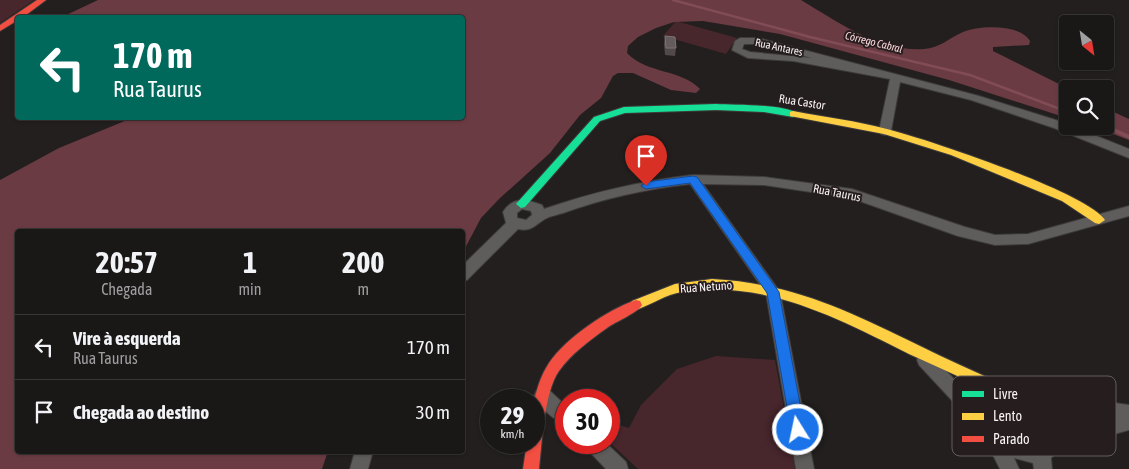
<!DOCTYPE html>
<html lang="pt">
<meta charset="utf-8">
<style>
:root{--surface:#1a1717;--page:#232020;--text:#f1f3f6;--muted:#9f9fa1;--line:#383636}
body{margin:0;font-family:"Asap Condensed",sans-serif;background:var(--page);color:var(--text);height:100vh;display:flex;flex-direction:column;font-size:19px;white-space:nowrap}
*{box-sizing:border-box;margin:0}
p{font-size:16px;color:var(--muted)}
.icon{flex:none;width:28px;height:28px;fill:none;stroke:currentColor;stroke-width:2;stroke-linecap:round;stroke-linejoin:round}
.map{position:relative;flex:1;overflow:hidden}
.details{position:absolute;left:15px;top:229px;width:450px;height:225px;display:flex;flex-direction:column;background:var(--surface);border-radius:5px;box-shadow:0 1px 4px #0004,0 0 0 1px var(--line)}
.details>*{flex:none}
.hud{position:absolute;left:15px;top:15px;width:450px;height:105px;border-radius:5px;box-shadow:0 1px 4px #0004,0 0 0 1px var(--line);background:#00695c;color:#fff;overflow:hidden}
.needle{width:32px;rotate:150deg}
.tools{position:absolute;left:1059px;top:15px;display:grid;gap:10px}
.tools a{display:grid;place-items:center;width:55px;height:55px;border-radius:5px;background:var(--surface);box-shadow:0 1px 4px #0004,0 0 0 1px var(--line);font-size:25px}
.speed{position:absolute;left:480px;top:389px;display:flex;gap:10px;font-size:25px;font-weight:700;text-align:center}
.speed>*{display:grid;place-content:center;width:65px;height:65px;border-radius:50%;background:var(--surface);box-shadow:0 1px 4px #0004,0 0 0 1px var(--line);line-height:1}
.speed small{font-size:12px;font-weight:400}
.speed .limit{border:8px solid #d22;background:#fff;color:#111}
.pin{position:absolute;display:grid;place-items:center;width:42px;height:42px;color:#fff;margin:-51px -21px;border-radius:50% 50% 50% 0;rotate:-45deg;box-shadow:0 0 5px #0007}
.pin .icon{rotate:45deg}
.me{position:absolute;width:55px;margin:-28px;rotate:350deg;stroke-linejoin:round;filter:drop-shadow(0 0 4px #0008)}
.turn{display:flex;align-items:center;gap:18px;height:105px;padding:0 15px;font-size:22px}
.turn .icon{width:65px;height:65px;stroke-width:2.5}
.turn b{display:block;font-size:35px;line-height:42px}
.eta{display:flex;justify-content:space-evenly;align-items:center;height:85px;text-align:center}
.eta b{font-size:30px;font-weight:700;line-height:35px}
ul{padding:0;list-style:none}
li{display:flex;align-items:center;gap:15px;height:65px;padding:0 15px;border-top:1px solid var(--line)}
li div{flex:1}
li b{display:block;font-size:19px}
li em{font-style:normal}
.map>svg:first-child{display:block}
.green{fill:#47262c}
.forest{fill:#6b3b43}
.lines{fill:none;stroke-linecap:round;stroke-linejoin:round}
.stream-far1{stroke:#814c55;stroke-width:2.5}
.stream{stroke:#814c55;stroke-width:4}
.street-casing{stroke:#3e3b3b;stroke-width:2}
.fast-casing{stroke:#3e3b3b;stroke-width:2}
.slow-casing{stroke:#3e3b3b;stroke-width:2}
.jam-casing{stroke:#3e3b3b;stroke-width:2}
.street{fill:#5f5c5c;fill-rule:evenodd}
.fast{fill:#16e098;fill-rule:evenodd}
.slow{fill:#ffcf43;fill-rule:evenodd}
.jam{fill:#f24e42;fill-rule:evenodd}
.wall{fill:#52494a}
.building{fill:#645b5c;stroke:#7b7374}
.route{fill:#1a73e8;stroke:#114b97}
.labels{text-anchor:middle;stroke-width:4;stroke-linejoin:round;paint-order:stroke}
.far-water-label{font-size:11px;font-style:italic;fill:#fed8dd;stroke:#251d1e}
.far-street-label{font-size:11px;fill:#f7f2f3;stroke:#251d1e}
.street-label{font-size:12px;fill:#f7f2f3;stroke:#251d1e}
.key{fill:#251d1e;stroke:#645d5e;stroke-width:1}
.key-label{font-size:14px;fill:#f7f2f3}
</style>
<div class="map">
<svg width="1129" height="469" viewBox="0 0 1129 469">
<rect width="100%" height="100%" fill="#231f1f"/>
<g class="green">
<path d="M0 0H34L0 23Z"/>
<path d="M676 21 737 38 726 54 663 36Z"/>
<path d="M716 356 775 360 795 469H638L609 442V422L629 428 641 405 677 369Z"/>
</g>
<g class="forest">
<path d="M98 0H801C838 22 879 52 924 49 940 48 949 38 963 32 980 25 1020 24 1030 41L1029 45 993 47V51L1069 89 1067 118 949 80 780 34 703 21 674 22 656 28 638 37 628 46 627 53C647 74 681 69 700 89L696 93 671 90 633 73H618L613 76 601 98 580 115 550 153 499 199 481 218 463 252 462 231H18V451H328L322 469H0V180L59 148 132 118H462V18L62 17Z"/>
<path d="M1105 108 1129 119V140L1092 126H1105Z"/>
</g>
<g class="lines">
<path class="stream-far1" d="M673 0 810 37 970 75 1068 112"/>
<path class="stream" d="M1105 126 1129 137"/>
<g class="street-casing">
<g id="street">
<path d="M740 38H758L979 96 1062 122 1129 149V158L1054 128 971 100 900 82 891 131 885 135 881 134 879 131 890 79 793 61 748 58 732 50 735 41ZM744 44H758L812 58 750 52 742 49Z"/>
<path d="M693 175 764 177 852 189 965 227 995 235 1028 234 1129 206V216L1028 244 995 245 958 236 851 198 764 185 703 184 780 292 814 469H796L766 293 690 184C646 189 605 198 563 213 557 215 550 216 545 219 535 225 531 232 518 229L467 280 462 282V266L506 223 503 212C513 196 527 199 542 205L544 209C594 192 640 181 693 175ZM522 209 531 211 532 215 526 220 517 218V213Z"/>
<path d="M925 353 931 355 971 397 977 389 997 380 1013 383 1032 391 1129 405V430L1060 449 1051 458 1052 469H1034L1033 463 1014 458 1019 469H1000L986 441 974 424 919 365 917 360 919 355ZM998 396C1019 398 1047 415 1045 440 1028 455 981 426 985 405 987 399 993 398 998 396ZM1051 409 1111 418 1062 431Z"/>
<path d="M543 388 549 390 566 406V425C555 421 539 407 534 396L537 390Z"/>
<path d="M583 442H605L626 462 628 469H606L586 448Z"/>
<path d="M355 451H373L368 469H350Z"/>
</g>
</g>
<g class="fast-casing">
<path id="fast" d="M716 104C733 105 786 104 798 114L793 117 764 112 716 110 625 113 600 121 525 207 521 208 516 204 594 117 624 107Z"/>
</g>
<g class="slow-casing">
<g id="slow">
<path d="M793 111C824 117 857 121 887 129 926 139 1086 192 1105 220L1099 224 1095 223 1062 201 951 155 884 134 790 116V112Z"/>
<path d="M712 279C792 283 848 311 918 345 946 359 974 371 1002 384L1004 388 1002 392 997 394 992 392C965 379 937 367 909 354 838 318 764 279 682 292 666 294 651 305 636 310L632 309 630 305 632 301 675 284Z"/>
</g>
</g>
<g class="jam-casing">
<g id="jam">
<path d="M37 0H46L22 18H18V20L0 31V25Z"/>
<path d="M636 300 640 301 642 305C639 312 615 322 607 328 590 340 571 354 559 371 544 392 542 444 539 469H523L527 442H534C534 430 532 416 534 404 536 390 541 375 549 363 566 338 607 310 636 300Z"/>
</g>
</g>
<use href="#street" class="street"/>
<use href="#fast" class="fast"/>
<use href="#slow" class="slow"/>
<use href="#jam" class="jam"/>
</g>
<path class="wall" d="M665 36 676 48 675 56 665 55 664 44Z"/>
<path class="building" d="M665 36 675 37 676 48H666Z"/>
<path class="route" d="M693 176 697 177 779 292 805 430 803 435 798 437 793 435 791 430 767 293 690 183 646 189 641 186 646 182Z"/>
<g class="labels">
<g class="far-water-label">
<text transform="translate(874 42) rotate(14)" y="4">Córrego Cabral</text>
</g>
<g class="far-street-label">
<text transform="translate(779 47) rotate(12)" y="4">Rua Antares</text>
</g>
<g class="street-label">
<text transform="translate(802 102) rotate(9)" y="4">Rua Castor</text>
<text transform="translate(837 193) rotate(11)" y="4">Rua Taurus</text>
<text transform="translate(706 287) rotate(-4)" y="4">Rua Netuno</text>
</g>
</g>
<rect x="952" y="376" width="164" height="80" rx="8" class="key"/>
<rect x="962" y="391" width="22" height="6" fill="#16e098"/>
<rect x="962" y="413" width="22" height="7" fill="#ffcf43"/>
<rect x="962" y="436" width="22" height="6" fill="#f24e42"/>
<g class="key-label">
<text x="993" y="399">Livre</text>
<text x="993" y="421">Lento</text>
<text x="993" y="444">Parado</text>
</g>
</svg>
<div class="tools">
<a><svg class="needle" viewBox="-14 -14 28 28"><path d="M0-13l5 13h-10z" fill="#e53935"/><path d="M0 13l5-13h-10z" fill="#9f9fa1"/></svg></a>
<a><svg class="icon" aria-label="search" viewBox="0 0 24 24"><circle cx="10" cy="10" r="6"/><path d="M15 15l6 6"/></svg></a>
</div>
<div class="speed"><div>29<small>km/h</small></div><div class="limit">30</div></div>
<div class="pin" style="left:646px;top:186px;background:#d93025"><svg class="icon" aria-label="arrive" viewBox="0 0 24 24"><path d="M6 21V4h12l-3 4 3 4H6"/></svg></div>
<svg class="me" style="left:798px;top:430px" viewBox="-20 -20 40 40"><circle r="17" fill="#1a73e8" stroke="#fff" stroke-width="3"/><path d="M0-11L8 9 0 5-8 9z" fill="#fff"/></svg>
<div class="hud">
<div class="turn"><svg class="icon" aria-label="left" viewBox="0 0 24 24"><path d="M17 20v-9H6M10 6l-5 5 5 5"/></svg><div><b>170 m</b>Rua Taurus</div></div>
</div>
<section class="details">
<div class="eta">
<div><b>20:57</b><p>Chegada</p></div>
<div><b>1</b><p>min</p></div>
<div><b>200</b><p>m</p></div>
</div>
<ul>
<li><svg class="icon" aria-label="left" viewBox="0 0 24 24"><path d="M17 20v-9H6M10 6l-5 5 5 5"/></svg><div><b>Vire à esquerda</b><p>Rua Taurus</p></div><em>170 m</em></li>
<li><svg class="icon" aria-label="arrive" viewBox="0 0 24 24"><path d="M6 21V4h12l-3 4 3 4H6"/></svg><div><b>Chegada ao destino</b></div><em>30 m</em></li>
</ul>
</section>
</div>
